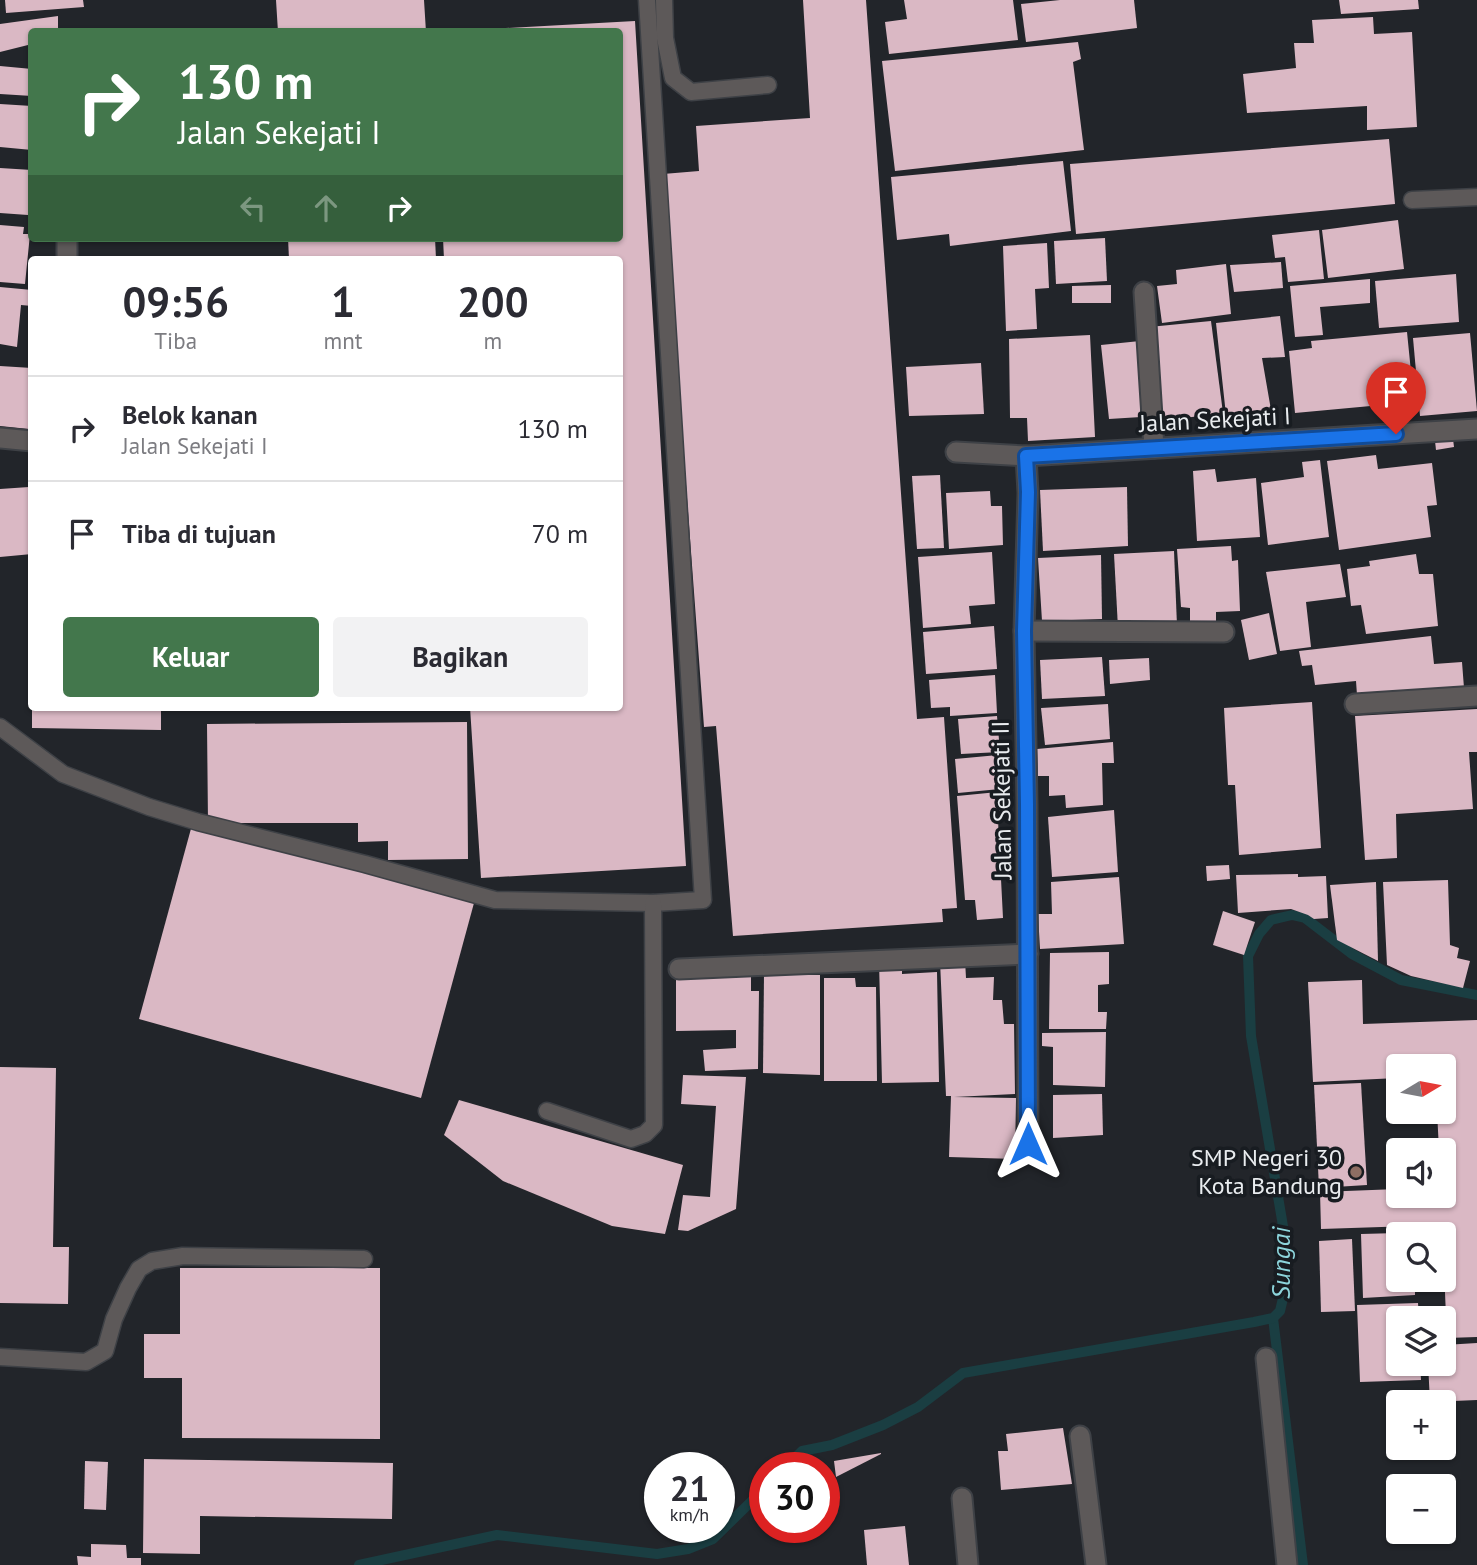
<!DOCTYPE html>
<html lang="id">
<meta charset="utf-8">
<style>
:root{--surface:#fff;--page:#f2f2f3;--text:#2b2b33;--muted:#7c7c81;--line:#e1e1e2;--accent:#43774c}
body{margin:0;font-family:"PT Sans",sans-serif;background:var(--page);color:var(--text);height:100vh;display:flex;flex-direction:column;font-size:26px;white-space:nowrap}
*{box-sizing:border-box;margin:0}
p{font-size:23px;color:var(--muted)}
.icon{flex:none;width:38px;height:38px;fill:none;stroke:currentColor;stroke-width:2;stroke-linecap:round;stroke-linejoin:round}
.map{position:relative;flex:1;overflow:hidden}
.drawer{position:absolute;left:28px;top:256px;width:595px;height:455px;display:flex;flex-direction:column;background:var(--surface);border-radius:7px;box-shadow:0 2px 5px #0004}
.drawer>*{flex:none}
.guide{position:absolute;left:28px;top:28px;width:595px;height:214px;border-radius:7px;box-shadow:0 2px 5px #0004;background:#43774c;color:#fff;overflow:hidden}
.needle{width:46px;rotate:80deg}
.buttons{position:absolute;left:1386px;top:1054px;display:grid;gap:14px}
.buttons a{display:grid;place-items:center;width:70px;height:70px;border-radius:7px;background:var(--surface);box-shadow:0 2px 5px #0004;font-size:35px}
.speed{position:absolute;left:644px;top:1452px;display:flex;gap:14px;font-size:35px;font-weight:700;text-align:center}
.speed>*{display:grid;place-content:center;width:91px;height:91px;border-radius:50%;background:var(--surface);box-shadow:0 2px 5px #0004;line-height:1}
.speed small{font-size:18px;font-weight:400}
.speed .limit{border:10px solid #d22;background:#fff;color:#111}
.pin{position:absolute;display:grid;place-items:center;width:60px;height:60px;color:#fff;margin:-72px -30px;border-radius:50% 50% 50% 0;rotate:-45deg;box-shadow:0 0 7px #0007}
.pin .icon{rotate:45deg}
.me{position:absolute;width:77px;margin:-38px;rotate:0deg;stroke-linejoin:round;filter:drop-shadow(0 0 5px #0008)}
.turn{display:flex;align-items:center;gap:24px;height:147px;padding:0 35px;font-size:32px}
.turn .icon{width:91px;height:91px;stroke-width:2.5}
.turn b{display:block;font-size:49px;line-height:60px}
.lanes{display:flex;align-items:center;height:66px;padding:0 35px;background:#0003;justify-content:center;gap:35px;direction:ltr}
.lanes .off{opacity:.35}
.eta{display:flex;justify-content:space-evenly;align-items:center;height:119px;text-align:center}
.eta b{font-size:42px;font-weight:700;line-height:49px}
.action{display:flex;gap:14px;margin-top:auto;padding:14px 35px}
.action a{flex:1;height:80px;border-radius:7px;background:var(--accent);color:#fff;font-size:28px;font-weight:700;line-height:80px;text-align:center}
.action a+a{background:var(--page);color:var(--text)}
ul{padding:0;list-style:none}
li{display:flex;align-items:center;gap:21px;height:105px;padding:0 35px;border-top:2px solid var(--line)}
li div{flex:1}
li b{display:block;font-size:26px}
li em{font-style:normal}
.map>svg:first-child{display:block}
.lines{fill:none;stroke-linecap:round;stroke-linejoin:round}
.stream{stroke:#1a3e42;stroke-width:10}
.building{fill:#dab8c4}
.service-casing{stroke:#3e4146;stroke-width:19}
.minor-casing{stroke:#3e4146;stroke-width:23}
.service{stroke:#5d5959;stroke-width:16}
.minor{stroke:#5d5959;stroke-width:19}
.route-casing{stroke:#114b97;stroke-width:18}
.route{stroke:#1a73e8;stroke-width:12}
.education-dot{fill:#8d6e63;stroke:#181c21;stroke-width:2.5}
.labels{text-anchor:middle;stroke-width:7;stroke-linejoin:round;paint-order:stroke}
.street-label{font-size:24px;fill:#e9ecef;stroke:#181c21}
.poi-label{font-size:24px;fill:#e9ecef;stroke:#181c21;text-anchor:end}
.water-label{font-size:26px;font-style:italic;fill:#8dd5dc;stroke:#181c21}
</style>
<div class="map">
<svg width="1477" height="1565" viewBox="0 0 1477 1565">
<rect width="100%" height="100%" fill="#22252a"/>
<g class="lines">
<g class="stream">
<path d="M1273 1318 1303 1565"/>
<path d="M785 1468 802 1451 832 1445 883 1425 918 1407 963 1373 1254 1322 1273 1318 1280 1311 1284 1294 1286 1244 1251 1036 1248 956 1259 934 1271 920 1292 915 1305 918 1352 954 1401 980 1477 995"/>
<path d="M359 1565 497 1535 657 1554 688 1549 713 1539 765 1488"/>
</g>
</g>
<g class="building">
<path d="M5 0H83L84 7 6 13Z"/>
<path d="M276 0H424L426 32H278Z"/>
<path d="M803 0H866L917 719 944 717 957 908 942 909 943 922 733 936 716 726 704 727 663 174 699 171 696 126 810 118Z"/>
<path d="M904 0H1013L1018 40 889 54 885 22 907 19Z"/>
<path d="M1060 0H1134L1137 28 1026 42 1021 4Z"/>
<path d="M1339 0H1418L1419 9 1341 14Z"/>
<path d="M58 16V32H32V44L0 52V24Z"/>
<path d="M1373 17 1374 34 1412 32 1417 127 1367 130V106L1247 113 1243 74 1296 68 1294 43H1314L1312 20Z"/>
<path d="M635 21 686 866 481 878 470 707H620V259H444L443 238H620V32H489V29Z"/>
<path d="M1078 42 1081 59 1073 62 1084 150 895 171 882 61Z"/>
<path d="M0 66 32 69V96L0 94Z"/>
<path d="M0 104 32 106V150L0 147Z"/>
<path d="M1389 139 1395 204 1076 234 1070 164Z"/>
<path d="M1063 161 1071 231 950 246 949 234 897 240 891 177Z"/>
<path d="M0 168 32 170 28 215 0 213Z"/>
<path d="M1398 220 1404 269 1328 278 1322 230Z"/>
<path d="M0 225 24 227 23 234H30L25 284 0 282Z"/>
<path d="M1319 230 1324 279 1288 282 1285 257 1275 258 1272 235Z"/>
<path d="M288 238H435L436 259H289Z"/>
<path d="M1105 238 1107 281 1056 284 1054 241Z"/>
<path d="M1047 243 1049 288 1035 289 1037 329 1006 331 1003 246Z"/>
<path d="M1281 262 1283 288 1234 292 1230 265Z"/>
<path d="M1226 264 1231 314 1162 323 1157 286 1177 284 1176 270Z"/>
<path d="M1456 274 1459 322 1379 328 1375 281Z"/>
<path d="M1370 279V303L1320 307 1323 335 1295 337 1290 286Z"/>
<path d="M1111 285V303H1072V286Z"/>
<path d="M0 287 32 290V306L21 305 17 347 0 344Z"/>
<path d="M1280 316 1285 357 1262 358 1271 410 1226 415 1216 323Z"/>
<path d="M1211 321 1223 413 1161 421 1149 327Z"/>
<path d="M1407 332 1414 402 1295 413 1289 351 1312 348 1311 341Z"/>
<path d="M1470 333 1477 411 1420 416 1413 338Z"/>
<path d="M1090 335 1095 437 1028 441 1027 418H1010L1009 339Z"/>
<path d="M1140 341 1148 409 1140 410 1141 417 1109 419 1101 345Z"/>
<path d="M981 363 984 414 909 416 906 367Z"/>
<path d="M0 366 32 368 29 429 0 426Z"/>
<path d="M1453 439 1454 447 1436 450 1435 441Z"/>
<path d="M1376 455 1378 469 1432 463 1437 505 1427 506 1431 537 1339 550 1327 461Z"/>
<path d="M1320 460 1329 537 1268 545 1261 483 1304 477 1302 462Z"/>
<path d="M1215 469 1217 482 1256 478 1260 537 1197 541 1193 471Z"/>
<path d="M940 475 944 548 917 549 912 476Z"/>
<path d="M29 487 32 554 0 557V489Z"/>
<path d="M1127 487 1128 546 1043 551 1040 490Z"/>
<path d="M990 491 991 506H1002L1003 545 949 549 946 493Z"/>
<path d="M1231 546 1232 561 1238 560 1240 611 1216 612V621L1190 622V608L1181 607 1177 549Z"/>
<path d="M1174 551 1177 626 1118 628 1114 554Z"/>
<path d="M992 552 995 604 969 606 971 624 923 628 918 557Z"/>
<path d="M1416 554 1419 574H1433L1438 626 1366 634 1361 605 1351 606 1347 569 1370 566 1369 561Z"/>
<path d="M1101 555 1102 619 1042 621 1038 558Z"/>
<path d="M1340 564 1346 597 1306 602 1311 647 1280 651 1266 572Z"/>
<path d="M1269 613 1277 654 1249 660 1241 620Z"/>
<path d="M994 626 997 669 926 674 923 632Z"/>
<path d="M1431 636 1434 664 1462 662 1464 688 1357 695 1356 681 1315 685 1312 665 1302 666 1299 651Z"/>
<path d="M1102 657 1105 696 1042 699 1040 660Z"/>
<path d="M1149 658 1150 680 1110 684 1109 660Z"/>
<path d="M995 675 997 713 950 716V707L931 708 929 680Z"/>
<path d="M1312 702 1321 848 1239 855 1235 785H1228L1224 708Z"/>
<path d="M1108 704 1110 739 1045 745 1041 708Z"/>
<path d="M32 707H161V730L32 728Z"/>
<path d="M1477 709V752H1469L1473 809 1396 814 1397 858 1365 860 1355 716Z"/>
<path d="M997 716 1000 752 961 754 958 719Z"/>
<path d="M467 722 468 859 388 860V841L358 842V823H208L207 724Z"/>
<path d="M1113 742 1114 763H1102L1103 805 1066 808 1065 795 1049 796V776H1038L1037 749Z"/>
<path d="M998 755 1000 789 958 793 955 759Z"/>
<path d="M1008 791 1010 817 998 818 999 846H1006L1008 879H1001L1003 918 977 920 975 900H965L957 796Z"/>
<path d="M1114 810 1118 872 1052 877 1048 817Z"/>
<path d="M192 825 474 903 421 1098 139 1019Z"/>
<path d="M1229 865 1230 879 1207 881 1206 866Z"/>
<path d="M1298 874V877L1326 876 1328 918 1314 919 1308 915 1291 909 1238 913 1236 875Z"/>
<path d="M1119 877 1124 944 1040 949 1038 914H1052L1051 882Z"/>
<path d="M1448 880 1450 945 1459 948 1457 958 1470 961 1463 988 1411 976 1387 965 1383 882Z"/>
<path d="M1376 882 1378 961 1337 940 1330 885Z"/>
<path d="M1223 911 1255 922 1244 955 1213 945Z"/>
<path d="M1109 952V984L1098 985V1012H1107L1106 1029H1049L1050 953Z"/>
<path d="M902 960V974L937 972 939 1082 882 1083 879 961Z"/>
<path d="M965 960 966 978 994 977 993 1000H1002L1004 1024H1014L1015 1094 954 1097 1016 1098 1015 1159 949 1157 951 1096H946L940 961Z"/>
<path d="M751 974V991H759L758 1069 705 1071 703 1050 736 1048V1030L676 1031V977Z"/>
<path d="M764 975H820V1075L763 1073Z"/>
<path d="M824 978H855L856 987H876L877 1081H824Z"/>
<path d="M1362 980 1363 1024 1477 1020V1337L1447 1338 1442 1225 1321 1229 1320 1192 1398 1189V1195H1444V1150H1439L1437 1111H1444V1066H1398V1078L1313 1082 1308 982Z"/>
<path d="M1106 1032 1105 1087 1053 1085V1047L1042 1046V1033Z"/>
<path d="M0 1067 56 1068 53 1247H69L68 1304 0 1303Z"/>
<path d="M683 1075 746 1077 736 1209 688 1231 678 1230 683 1195 710 1197 716 1106 681 1104Z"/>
<path d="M1361 1083 1367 1185 1319 1188 1314 1085Z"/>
<path d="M1102 1094 1103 1135 1053 1138V1095Z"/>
<path d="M459 1100 683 1165 665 1234 612 1226 503 1181 444 1135Z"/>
<path d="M1398 1233V1279H1415V1295L1363 1298 1361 1234Z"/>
<path d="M1352 1239 1355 1311 1321 1312 1319 1241Z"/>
<path d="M180 1268H380V1439L182 1438V1378H144V1334H180Z"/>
<path d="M1418 1303 1419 1318H1398V1363H1420L1421 1380 1360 1382 1357 1305Z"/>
<path d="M1477 1343V1400L1430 1402 1428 1363H1444V1345Z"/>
<path d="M1063 1428 1072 1484 1001 1490 998 1451H1008L1006 1434Z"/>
<path d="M881 1453V1454L836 1477 834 1461Z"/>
<path d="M144 1459 393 1463 392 1519 200 1516V1554L143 1553Z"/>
<path d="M85 1461 108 1462 106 1510 84 1509Z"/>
<path d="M905 1526 909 1565H867L864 1530Z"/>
<path d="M91 1544 126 1545 127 1558H141V1565H78L77 1556 91 1557Z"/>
</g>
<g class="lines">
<g class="service-casing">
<g id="service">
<path d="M664 0 665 38 673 78 691 92 768 85"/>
<path d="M1412 200 1477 197"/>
<path d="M0 727 63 774 149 807 198 822 365 864 495 900 653 903 703 900 647 0"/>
<path d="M547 1111 631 1139 645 1134 654 1125 653 903"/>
<path d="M0 1357 86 1362 105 1351 114 1319 128 1288 139 1269 152 1261 183 1256 364 1259"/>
</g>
</g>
<g class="minor-casing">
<g id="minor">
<path d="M67 259V238"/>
<path d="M1144 292 1154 448"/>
<path d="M0 438 32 441"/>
<path d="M956 452 1026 456 1477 429"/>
<path d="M1026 456 1028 493 1024 631 1027 804 1028 1144"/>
<path d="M1024 631 1224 632"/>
<path d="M1355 704 1477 696"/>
<path d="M679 969 1028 954"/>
<path d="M1266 1358 1287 1565"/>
<path d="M1080 1436 1096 1565"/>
<path d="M962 1498 968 1565"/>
</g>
</g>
<use href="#service" class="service"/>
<use href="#minor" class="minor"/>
</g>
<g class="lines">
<g class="route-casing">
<path id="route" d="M1028 1144 1027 804 1024 631 1028 492 1026 456 1396 434"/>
</g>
<use href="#route" class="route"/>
</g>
<circle class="education-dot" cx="1356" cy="1172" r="7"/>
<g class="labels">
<g class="street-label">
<text transform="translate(1215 420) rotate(-3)" y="8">Jalan Sekejati I</text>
<text transform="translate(1002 800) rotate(-91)" y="8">Jalan Sekejati II</text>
</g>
<g class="poi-label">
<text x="1342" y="1166">SMP Negeri 30<tspan x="1342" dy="28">Kota Bandung</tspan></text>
</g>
<g class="water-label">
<text transform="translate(1281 1263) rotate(-90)" y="9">Sungai</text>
</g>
</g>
</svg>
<div class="buttons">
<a><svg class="needle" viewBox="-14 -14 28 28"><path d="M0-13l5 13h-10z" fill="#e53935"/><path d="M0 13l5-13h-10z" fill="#7c7c81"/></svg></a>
<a><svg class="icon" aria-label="sound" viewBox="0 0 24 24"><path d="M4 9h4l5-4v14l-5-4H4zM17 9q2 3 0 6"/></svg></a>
<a><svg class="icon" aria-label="search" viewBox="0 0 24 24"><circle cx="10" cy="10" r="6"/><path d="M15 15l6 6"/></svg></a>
<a><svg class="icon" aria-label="layers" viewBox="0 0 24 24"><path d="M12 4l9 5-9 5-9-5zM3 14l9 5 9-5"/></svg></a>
<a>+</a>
<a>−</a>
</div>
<div class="speed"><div>21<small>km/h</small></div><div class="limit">30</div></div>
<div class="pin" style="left:1396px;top:434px;background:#d93025"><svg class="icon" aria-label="arrive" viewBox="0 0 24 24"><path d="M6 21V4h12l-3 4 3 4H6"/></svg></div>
<svg class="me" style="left:1028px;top:1144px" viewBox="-20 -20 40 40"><path d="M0-17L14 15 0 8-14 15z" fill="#1a73e8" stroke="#fff" stroke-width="4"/></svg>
<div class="guide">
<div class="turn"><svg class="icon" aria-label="right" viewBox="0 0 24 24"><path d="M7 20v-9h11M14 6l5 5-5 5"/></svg><div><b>130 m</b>Jalan Sekejati I</div></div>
<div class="lanes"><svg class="icon off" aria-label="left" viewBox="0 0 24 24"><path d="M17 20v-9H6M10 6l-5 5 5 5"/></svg><svg class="icon off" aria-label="ahead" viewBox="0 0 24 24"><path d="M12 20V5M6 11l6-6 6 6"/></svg><svg class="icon" aria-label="right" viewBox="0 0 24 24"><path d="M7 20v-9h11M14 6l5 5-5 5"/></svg></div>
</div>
<section class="drawer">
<div class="eta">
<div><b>09:56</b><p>Tiba</p></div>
<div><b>1</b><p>mnt</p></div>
<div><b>200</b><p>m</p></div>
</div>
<ul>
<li><svg class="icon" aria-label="right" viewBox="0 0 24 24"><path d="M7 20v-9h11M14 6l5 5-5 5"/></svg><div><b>Belok kanan</b><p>Jalan Sekejati I</p></div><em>130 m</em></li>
<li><svg class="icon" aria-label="arrive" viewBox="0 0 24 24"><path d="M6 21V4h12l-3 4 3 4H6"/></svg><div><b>Tiba di tujuan</b></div><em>70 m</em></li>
</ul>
<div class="action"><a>Keluar</a><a>Bagikan</a></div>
</section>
</div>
